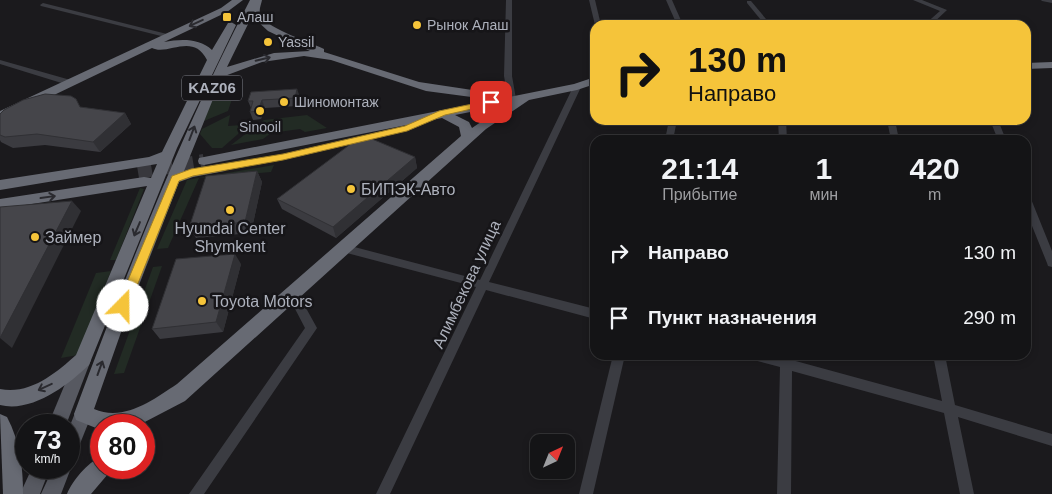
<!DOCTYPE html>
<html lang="ru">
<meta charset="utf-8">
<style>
:root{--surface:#141416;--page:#1d1d1f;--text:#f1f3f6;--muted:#9d9ea1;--line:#333335}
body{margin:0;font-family:Arial,sans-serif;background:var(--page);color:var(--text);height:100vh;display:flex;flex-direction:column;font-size:19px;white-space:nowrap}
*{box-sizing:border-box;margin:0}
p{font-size:16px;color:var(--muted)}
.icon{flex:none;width:28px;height:28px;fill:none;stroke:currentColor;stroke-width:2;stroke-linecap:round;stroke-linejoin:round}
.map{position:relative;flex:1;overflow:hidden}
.details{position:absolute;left:590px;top:135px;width:441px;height:225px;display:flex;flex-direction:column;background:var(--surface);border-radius:15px;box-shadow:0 2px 8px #0003,0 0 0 1px var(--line)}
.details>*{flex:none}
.top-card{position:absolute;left:590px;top:20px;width:441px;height:105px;border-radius:15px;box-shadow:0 2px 8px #0003,0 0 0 1px var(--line);background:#f5c43a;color:#111;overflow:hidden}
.needle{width:32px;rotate:43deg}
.controls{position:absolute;left:530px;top:434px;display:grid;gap:10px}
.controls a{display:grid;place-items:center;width:45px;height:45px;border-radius:10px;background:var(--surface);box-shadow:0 2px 8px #0003,0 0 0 1px var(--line);font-size:25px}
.speed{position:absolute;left:15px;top:414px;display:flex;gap:10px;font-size:25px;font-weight:700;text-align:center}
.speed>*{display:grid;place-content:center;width:65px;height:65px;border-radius:50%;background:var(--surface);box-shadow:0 2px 8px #0003,0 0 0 1px var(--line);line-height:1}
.speed small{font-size:12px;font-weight:400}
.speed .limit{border:8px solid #d22;background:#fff;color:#111}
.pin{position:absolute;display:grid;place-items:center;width:42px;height:42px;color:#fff;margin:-21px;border-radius:10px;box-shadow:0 2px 8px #0006}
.me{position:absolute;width:55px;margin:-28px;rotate:22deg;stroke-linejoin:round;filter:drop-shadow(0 0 4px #0008)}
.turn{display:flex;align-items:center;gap:18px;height:105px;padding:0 15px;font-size:22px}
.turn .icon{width:65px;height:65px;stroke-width:2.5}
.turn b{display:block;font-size:35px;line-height:42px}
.eta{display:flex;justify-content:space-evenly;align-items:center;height:85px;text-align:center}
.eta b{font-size:30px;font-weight:600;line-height:35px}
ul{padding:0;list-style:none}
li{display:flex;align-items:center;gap:15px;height:65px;padding:0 15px}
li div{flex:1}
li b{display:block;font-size:19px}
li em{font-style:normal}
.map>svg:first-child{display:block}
.green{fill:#222b24}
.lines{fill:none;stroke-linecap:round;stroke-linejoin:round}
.highway-tunnel{stroke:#38383d;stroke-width:14;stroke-dasharray:14 7;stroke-linecap:butt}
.minor{fill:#3b3c42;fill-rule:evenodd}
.major{fill:#575961;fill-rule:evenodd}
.highway{fill:#676a73;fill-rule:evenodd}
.wall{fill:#3b3b40}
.shaded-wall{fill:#303034}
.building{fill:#45454a;stroke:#303034}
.oneway{stroke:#2a2a2f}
.route{fill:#f5c43a;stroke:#9f7f26}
.poi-dot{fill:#f5c43a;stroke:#161518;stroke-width:2}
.labels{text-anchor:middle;stroke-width:5;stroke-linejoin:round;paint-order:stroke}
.far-poi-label{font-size:14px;fill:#adb1bc;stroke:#161518;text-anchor:start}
.shield{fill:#161518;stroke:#80828b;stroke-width:1}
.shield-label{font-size:15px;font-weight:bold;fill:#adb1bc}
.poi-label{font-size:16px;fill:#adb1bc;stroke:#161518;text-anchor:start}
.street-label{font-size:16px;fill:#adb1bc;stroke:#161518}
</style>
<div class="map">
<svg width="1052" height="494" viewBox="0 0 1052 494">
<rect width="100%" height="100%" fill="#1b1a1d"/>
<g class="green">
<path d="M216 88 233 96 228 111 204 121Z"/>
<path d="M230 115 228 126 242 125 238 134 222 148H212L200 134 202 129Z"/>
<path d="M307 115 327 128 305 132 300 129 271 133 263 139 231 145 264 120Z"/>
<path d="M274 165 271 172 199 178 168 248 157 249 187 180Z"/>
<path d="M140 188 144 189 116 260H110Z"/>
<path d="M162 266 124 373 114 374 153 267Z"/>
<path d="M111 271 78 355 61 358 96 273Z"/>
</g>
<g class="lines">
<path class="highway-tunnel" d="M138 172 204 161"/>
<g class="minor">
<path d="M506 0H512V76L516 99 512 101 508 99 504 76Z"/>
<path d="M589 0H595L601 25H595Z"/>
<path d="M666 0H672L683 25H677Z"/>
<path d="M913 0H922L947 10 931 25H924L940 11Z"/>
<path d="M1041 0H1052V3L1042 1Z"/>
<path d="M747 1H751L771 25H765L747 3Z"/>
<path d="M43 3 171 35 172 36 169 38 41 6 40 5Z"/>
<path d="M0 60 74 81 75 83 74 85H68L0 64Z"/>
<path d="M574 85H580L581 87 489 282 595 309V319L486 290 390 494H376L476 287 343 252 338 248 343 244 480 280Z"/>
<path d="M669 120H677L673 140H665Z"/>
<path d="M778 120H786L787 140H779Z"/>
<path d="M887 120H895L899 140H891Z"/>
<path d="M990 120H998L1006 140H998Z"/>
<path d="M1026 196 1031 199 1052 251V267L1048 266 1047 263 1026 211Z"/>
<path d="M290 292 301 299 317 328 315 331 204 494H189L305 328 293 305 285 296 286 293Z"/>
<path d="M613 355H625L593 494H579Z"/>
<path d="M748 355H773L780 357V355H792V360L942 401 933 355H945L955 405 1052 434V446L958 417 974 494H960L944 413 792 371 791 494H777L780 367 750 359Z"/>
</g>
<g class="major">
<path d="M83 353 89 355 91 360 66 425H48L77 355Z"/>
<path d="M83 406 89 408 92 414 75 456 69 459V428L77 408Z"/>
<path d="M69 462 71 468 61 494H41L53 468H69Z"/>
<path d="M32 468H50L40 494H20Z"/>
</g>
<g class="highway">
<path d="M232 0H243L227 12 164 42C181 39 199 38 212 50L228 23 231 22 236 25 177 148 89 365C68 385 32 413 0 405V389C30 395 56 373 76 355L147 186 0 209V199L144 177 151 178 157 164 0 190V180L149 157 162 152 207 60C193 32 168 56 152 48L4 119 0 120V111L221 8Z"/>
<path d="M250 0H262C261 5 258 11 261 16 269 29 309 42 324 49V52L419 82 499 94 503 95 504 98 574 84 595 77V84L577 90 529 100 486 129 185 401 139 425H101V430L76 420 74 414C126 274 181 133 250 0ZM252 16 268 31 310 51 274 53 227 67ZM304 56 331 60 426 91 494 100 199 158 198 161 199 164 204 165 442 118 459 127 461 136 177 384C153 400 124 422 94 409L125 321 179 182 193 177 225 171 227 168 220 164 184 171 222 77 262 62ZM506 105 472 128 469 122 455 115Z"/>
<path d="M1052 62V68L1026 69V63Z"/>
<path d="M0 414 7 417C20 442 23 466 23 494H3Z"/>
<path d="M101 457V468H111L108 474 91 494H67C72 481 88 462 101 457Z"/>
</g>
</g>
<g class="wall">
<path d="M300 97 297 106 265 108 261 119 253 120 250 112 251 108 248 101Z"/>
<path d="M81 107 125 113 131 124 100 152 45 145 13 148 1 142 0 140V114Z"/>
<path d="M415 157 417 168 336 238 282 209 277 199Z"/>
<path d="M257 171 262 182 251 233 196 238 189 228Z"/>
<path d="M241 264 223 332 160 339 152 329Z"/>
</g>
<g class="shaded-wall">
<path d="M297 89 300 97 297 106 295 98Z"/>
<path d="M262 100 265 108 261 119 258 111Z"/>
<path d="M125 113 131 124 100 152 93 142Z"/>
<path d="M415 157 417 168 336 238 333 227Z"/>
<path d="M257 171 262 182 251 233 245 222Z"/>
<path d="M72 201 81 211 12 348 0 338Z"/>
<path d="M235 254 241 264 223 332 216 322Z"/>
</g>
<g class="building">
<path d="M297 89 295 98 262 100 258 111 250 112 253 101H248L251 92Z"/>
<path d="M45 94 71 96 76 99 80 107 125 113 93 142 37 134 5 137 0 135V114L4 110 23 100Z"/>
<path d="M372 139 415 157 333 227 277 199 352 143Z"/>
<path d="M257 171 245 222 189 228 206 176Z"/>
<path d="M72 201 0 338V207Z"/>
<path d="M235 254 216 322 152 329 176 259Z"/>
</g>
<defs><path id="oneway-shaft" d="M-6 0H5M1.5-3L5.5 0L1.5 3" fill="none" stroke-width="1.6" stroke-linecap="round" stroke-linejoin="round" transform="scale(1.25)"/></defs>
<g class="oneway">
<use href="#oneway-shaft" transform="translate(196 23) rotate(155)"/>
<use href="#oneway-shaft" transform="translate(263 59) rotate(-13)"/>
<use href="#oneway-shaft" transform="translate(192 133) rotate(-69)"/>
<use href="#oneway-shaft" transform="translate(48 197) rotate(-8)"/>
<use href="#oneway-shaft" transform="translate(137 229) rotate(113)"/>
<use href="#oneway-shaft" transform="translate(100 368) rotate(-70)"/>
<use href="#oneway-shaft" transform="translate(45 387) rotate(155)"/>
</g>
<path class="route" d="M491 100 494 101V104L445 115 407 131 283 160 193 176 179 181 129 306 127 309H118L117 306 172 176 191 169 283 154 405 126 439 111Z"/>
<g class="poi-dot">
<rect x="222" y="12" width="10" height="10" rx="2.5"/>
<circle cx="417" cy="25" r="5"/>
<circle cx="268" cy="42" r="5"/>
<circle cx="284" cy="102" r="5"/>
<circle cx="260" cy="111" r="5"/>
<circle cx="351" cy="189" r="5"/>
<circle cx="230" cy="210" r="5"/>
<circle cx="35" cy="237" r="5"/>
<circle cx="202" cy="301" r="5"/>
</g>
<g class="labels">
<g class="far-poi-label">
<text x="237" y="22">Алаш</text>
<text x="427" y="30">Рынок Алаш</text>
<text x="278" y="47">Yassil</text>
<text x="294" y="107">Шиномонтаж</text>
<text x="260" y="132" text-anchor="middle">Sinooil</text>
</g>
<rect class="shield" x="182" y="75.5" width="60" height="25" rx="4"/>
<g class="shield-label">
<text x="212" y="93">KАZ06</text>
</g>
<g class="poi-label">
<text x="361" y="195">БИПЭК-Авто</text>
<text x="230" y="234" text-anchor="middle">Hyundai Center<tspan x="230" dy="18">Shymkent</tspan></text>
<text x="45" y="243">Займер</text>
<text x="212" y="307">Toyota Motors</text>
</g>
<g class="street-label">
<text transform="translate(466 284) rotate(-65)" y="6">Алимбекова улица</text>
</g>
</g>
</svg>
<div class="controls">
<a><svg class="needle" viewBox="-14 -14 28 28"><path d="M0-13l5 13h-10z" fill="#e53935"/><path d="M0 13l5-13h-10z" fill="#9d9ea1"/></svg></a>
</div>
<div class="speed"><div>73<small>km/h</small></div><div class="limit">80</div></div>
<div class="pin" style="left:491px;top:102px;background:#d93025"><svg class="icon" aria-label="arrive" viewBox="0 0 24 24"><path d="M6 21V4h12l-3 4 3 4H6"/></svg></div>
<svg class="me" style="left:123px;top:306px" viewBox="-20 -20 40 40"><circle r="19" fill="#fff"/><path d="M0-13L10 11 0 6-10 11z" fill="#f5c43a"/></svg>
<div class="top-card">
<div class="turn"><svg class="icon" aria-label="right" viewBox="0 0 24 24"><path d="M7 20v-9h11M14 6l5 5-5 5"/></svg><div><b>130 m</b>Направо</div></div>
</div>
<section class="details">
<div class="eta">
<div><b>21:14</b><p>Прибытие</p></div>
<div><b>1</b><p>мин</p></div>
<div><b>420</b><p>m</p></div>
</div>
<ul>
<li><svg class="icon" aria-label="right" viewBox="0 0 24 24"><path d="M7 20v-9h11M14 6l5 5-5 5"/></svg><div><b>Направо</b></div><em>130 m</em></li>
<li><svg class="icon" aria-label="arrive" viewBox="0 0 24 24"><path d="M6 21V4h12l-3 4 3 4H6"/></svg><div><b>Пункт назначения</b></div><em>290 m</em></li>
</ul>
</section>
</div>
